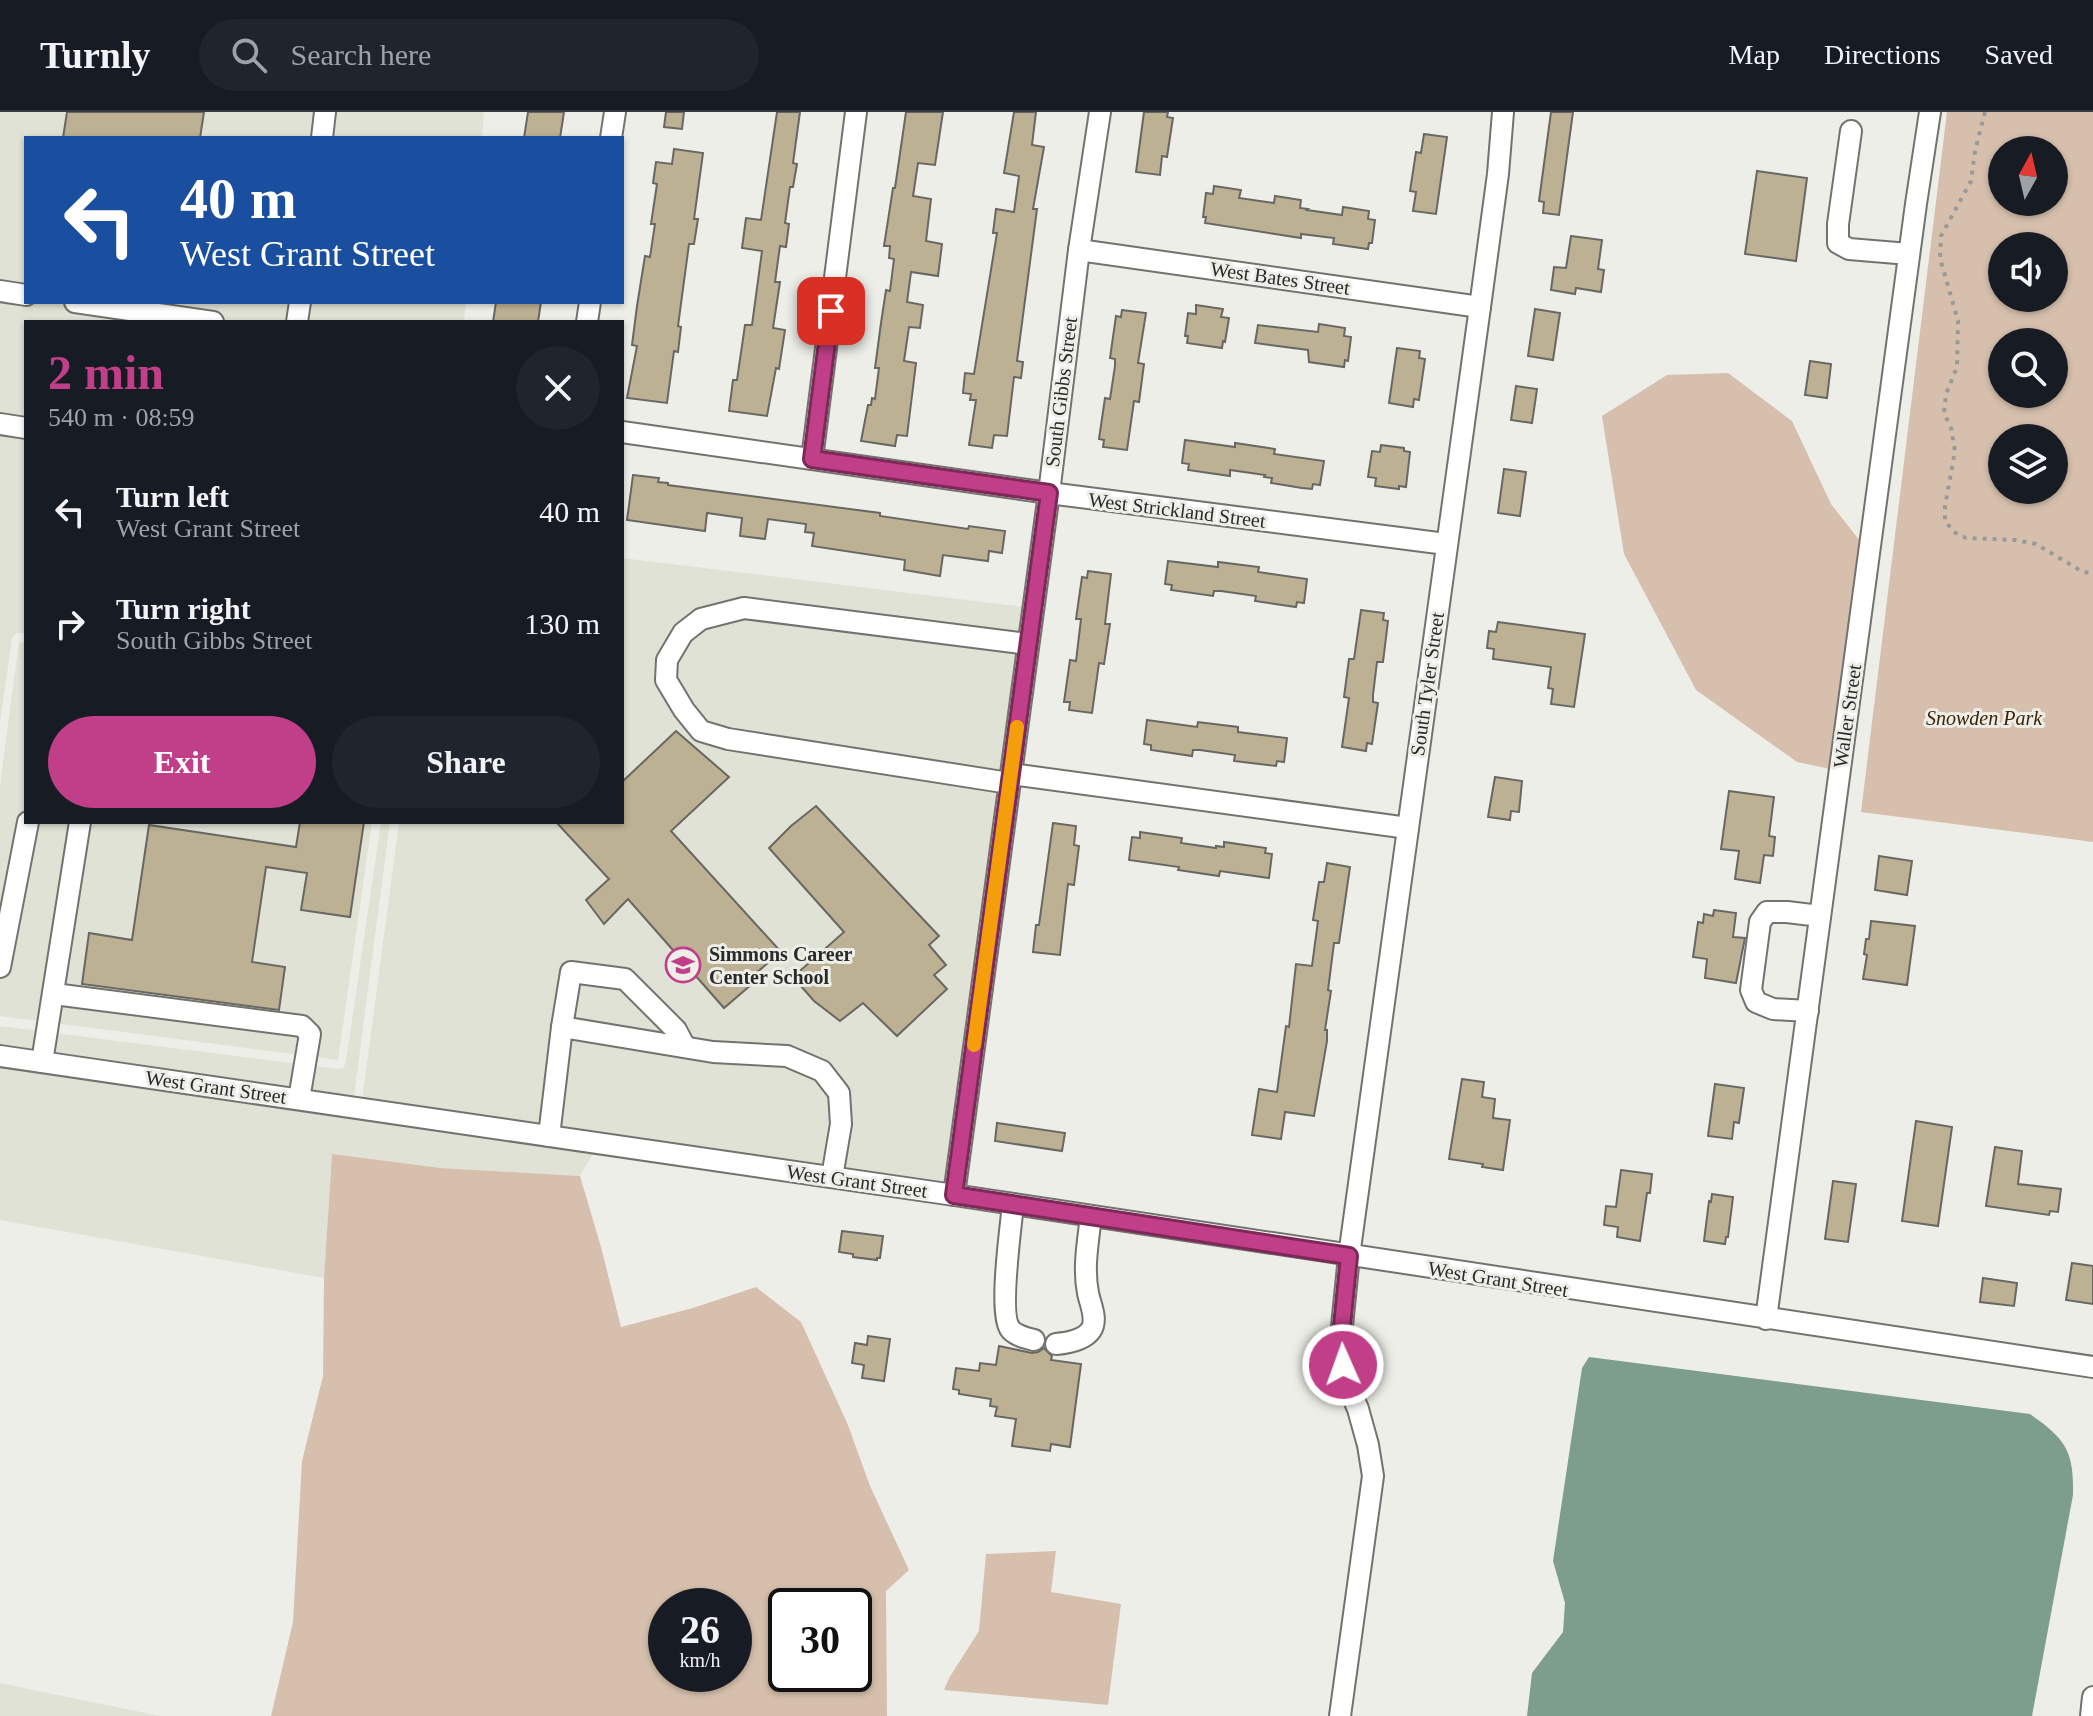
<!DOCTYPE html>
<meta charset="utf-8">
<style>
:root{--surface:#171b24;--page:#20242c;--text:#f1f3f6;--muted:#9ea1a6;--line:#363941;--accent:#c13f88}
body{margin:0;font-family:"Times New Roman",serif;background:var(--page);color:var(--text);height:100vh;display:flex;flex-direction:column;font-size:30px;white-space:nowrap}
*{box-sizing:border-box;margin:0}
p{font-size:26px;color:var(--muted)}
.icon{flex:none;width:44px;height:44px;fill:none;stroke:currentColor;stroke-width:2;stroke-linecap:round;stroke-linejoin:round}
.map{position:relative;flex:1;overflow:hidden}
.drawer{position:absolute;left:24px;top:208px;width:600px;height:504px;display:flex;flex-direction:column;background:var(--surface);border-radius:0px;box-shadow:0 2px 6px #0004}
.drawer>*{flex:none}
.guide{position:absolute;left:24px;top:24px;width:600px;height:168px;border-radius:0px;box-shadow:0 2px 6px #0004;background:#1a4fa0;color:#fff;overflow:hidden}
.needle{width:52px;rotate:8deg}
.tools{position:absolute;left:1988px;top:24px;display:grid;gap:16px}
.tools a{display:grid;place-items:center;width:80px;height:80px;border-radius:50%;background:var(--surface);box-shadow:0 2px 6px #0004;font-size:40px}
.speed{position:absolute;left:648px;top:1476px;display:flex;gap:16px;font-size:40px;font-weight:700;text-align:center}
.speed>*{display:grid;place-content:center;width:104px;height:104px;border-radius:50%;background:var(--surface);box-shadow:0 2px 6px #0004;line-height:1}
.speed small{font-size:20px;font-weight:400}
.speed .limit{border:4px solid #111;border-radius:12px;background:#fff;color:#111}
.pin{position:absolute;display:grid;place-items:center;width:68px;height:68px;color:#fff;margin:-34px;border-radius:16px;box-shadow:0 4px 12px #0006}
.me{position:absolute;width:88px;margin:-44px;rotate:358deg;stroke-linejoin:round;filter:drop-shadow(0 0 6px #0008)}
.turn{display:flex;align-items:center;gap:28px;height:168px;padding:0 24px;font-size:36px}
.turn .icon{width:104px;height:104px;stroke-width:2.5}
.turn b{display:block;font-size:56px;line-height:68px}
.round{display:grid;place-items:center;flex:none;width:84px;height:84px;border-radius:42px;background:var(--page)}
.headline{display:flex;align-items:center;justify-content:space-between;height:136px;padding:0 24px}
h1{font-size:48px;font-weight:600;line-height:60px;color:var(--accent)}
.primary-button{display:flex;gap:16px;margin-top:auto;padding:16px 24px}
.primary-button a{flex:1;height:92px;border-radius:48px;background:var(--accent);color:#fff;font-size:32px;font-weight:600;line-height:92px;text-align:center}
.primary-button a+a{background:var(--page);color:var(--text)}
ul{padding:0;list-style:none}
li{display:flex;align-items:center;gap:24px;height:112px;padding:0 24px}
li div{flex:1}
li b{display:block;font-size:30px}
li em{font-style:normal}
header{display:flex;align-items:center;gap:48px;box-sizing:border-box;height:112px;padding:0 40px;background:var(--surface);border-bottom:2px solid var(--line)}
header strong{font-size:38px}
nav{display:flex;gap:44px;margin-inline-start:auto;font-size:28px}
.search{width:560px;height:72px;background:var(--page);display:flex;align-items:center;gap:20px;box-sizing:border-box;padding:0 28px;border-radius:44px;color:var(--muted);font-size:30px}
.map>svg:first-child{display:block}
.built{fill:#e0e2d6}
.green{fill:#d6c0ad;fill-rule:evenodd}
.water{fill:#7d9d8d}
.building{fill:#bdb193;stroke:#696763;stroke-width:2}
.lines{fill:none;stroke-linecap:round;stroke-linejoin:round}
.minor-casing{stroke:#72736e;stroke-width:24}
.path{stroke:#999a96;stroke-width:4;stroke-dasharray:4 6;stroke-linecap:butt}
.minor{stroke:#fff;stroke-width:20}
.route-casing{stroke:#7d2958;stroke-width:20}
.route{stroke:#c13f88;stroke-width:14}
.slow{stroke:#f59e0b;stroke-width:14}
.labels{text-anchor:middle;stroke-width:6;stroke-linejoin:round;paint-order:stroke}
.street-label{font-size:20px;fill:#2a2b29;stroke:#eeeee9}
.park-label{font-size:20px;font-style:italic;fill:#3d2204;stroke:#eeeee9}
.poi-label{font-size:20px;font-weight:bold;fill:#2a2b29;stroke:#eeeee9;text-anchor:start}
</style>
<header>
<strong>Turnly</strong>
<div class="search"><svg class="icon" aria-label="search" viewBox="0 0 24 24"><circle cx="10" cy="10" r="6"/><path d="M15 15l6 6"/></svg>Search here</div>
<nav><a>Map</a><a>Directions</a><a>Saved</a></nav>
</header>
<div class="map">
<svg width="2093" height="1604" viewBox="0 0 2093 1604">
<rect width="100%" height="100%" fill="#eeeee9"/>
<g class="built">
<path d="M0 0H484L482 26H26V190H466L464 210H26V521H16L12 526 0 611Z"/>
<path d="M622 446 1033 496 954 1083 361 996 399 710H622Z"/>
<path d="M19 530 26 531V710H372L338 948 0 904V673Z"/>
<path d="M381 710H390L354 984 0 932V914L339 957 344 955 346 949Z"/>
<path d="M0 955 593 1042 580 1064 441 1056 332 1042 324 1166 0 1108Z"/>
<path d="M0 1571 160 1604H0Z"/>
</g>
<g class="green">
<path d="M1947 0H2093V730L1861 700ZM2054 38V90H2002V38ZM2054 134V186H2002V134ZM2054 230V282H2002V230ZM2054 326V378H2002V326Z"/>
<path d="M1728 261 1792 309 1831 392 1860 429 1830 657 1797 650 1696 578 1624 442 1602 304 1667 263Z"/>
<path d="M332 1042 441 1056 580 1064 601 1135 621 1215 693 1196 756 1175 801 1210 848 1313 870 1374 909 1458 886 1479 887 1604H271L293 1510 302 1349 323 1264 324 1166ZM666 1494H734V1562H666ZM786 1494H854V1562H786Z"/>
<path d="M1056 1439 1051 1480 1121 1492 1108 1593 944 1578 949 1566 979 1519 986 1442Z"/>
</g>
<path class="water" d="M1589 1245 2030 1302C2066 1327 2074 1339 2073 1383L2032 1604H1527L1532 1561 1563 1520 1565 1491 1553 1449 1582 1256Z"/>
<g class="building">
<path d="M67 0H204L200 26H63Z"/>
<path d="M528 0H564L560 26H524Z"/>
<path d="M666 0H684L682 17 664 15Z"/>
<path d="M777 0H800L793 51 797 52 793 75H790L785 111 789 112 786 135 780 134 775 170H780L773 216 785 218 779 257 776 256 767 304 729 299 733 268H737L745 213H752L762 139 742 136 746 106 761 108Z"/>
<path d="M906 0H943L935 53 918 51 913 84 931 87 926 129 942 132 938 164 911 160 907 190 923 193 920 216 909 215 904 249 916 251 907 324 897 323 895 334 861 329 868 293H871L872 286 875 287 879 256H875L881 211 886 178 890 179 894 147 889 146 890 134H884L893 76H895Z"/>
<path d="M1014 0H1036L1032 33 1044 35 1033 97H1037L1017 249 1023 250 1021 266 1014 265 1007 324 994 323 992 336 969 333 976 288H970L971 282 963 281 965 261 974 262 997 121H993L996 97 1014 100 1019 64 1004 61Z"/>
<path d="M1144 0H1168L1167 5 1173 6 1167 45 1162 44 1160 63 1136 60Z"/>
<path d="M1551 0H1573L1559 103 1543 101 1544 90 1539 89Z"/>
<path d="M1424 22 1447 25 1436 102 1413 99 1416 80 1410 79 1416 40 1421 41Z"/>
<path d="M674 37 703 41 694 107H698L694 132H689L678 214 681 215 678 240 674 239 667 291 627 286 637 234 632 233 637 194 645 144 650 145 655 112H651L657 72 653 71 656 50 672 52Z"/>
<path d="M1757 59 1807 66 1796 149 1745 142Z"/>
<path d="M1214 74 1241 78 1239 86 1274 91 1275 84 1301 88 1300 96 1308 97 1307 98 1342 103 1343 95 1369 99 1368 107 1375 108 1372 131H1369L1368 137 1333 132 1334 126 1301 122V126L1205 111 1206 105H1203L1206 81 1213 82Z"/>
<path d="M1571 124 1602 128 1598 157 1604 158 1601 180 1576 176 1575 182 1551 178 1554 155 1566 156Z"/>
<path d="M496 190H541L538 210H493Z"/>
<path d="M1196 193 1223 197 1221 205 1229 206 1225 230 1223 229 1222 236 1187 231 1188 224H1185L1188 201 1196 202Z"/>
<path d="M1535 197 1560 201 1553 248 1528 244Z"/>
<path d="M1122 198 1146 201 1138 251 1144 252 1139 290 1134 289 1127 338 1103 335 1104 328 1099 327 1105 286 1110 287 1115 254V247L1110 246 1116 204 1121 205Z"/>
<path d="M1319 212 1345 216 1344 224 1351 225 1348 249 1345 248 1344 255 1309 250 1308 238 1255 231 1258 213 1318 220Z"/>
<path d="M1397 236 1420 239 1419 246 1425 247 1419 288 1414 287 1413 295 1389 291Z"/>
<path d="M1810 249 1831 252 1827 286 1805 283Z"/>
<path d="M1516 274 1537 277 1532 311 1511 308Z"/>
<path d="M1185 328 1235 335V331L1275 337 1274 342 1324 349 1320 373 1313 372 1312 377 1302 376 1271 371 1272 366 1264 365 1265 363 1230 358V364L1188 358 1189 352 1182 351Z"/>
<path d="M1381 333 1404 336V339L1410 340 1406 375 1399 374V377L1375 374 1376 366 1368 365 1372 339 1380 340Z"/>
<path d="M1504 357 1526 360 1520 404 1498 401Z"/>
<path d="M633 363 659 366 658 370 668 371V373L880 401V404L968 417 969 414 1005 419 1002 441 989 439 988 449 943 443 940 464 904 458 905 448 812 434 814 421 805 420 806 412 768 407 765 427 740 424 742 406 707 401 705 419 627 408Z"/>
<path d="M1168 449 1218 455V450L1259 455 1258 460 1307 467 1304 491 1297 490 1296 495 1255 489 1256 484 1221 479H1214L1213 484 1171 478 1172 473 1165 472Z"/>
<path d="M1088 459 1111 462 1105 512H1110L1104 552 1099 551 1092 601 1069 598 1070 590H1064L1070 548 1076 549 1081 507H1076L1082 465 1087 466Z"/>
<path d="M1361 498 1384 501 1383 508 1388 509 1383 550H1377L1373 583V590L1378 591 1372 632 1367 631 1366 639 1342 635 1349 586 1344 585 1349 547H1354Z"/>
<path d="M1498 510 1585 522 1574 595 1551 592 1553 577 1548 576 1551 555 1493 547 1494 537 1487 536 1489 519 1496 520Z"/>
<path d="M1147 608 1197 615 1198 610 1238 615V620L1287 626 1284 650 1277 649 1276 654 1234 649 1235 643 1200 638H1193L1192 644 1151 638V633L1144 632Z"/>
<path d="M676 619 729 665 671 719 781 840 749 867 752 872 724 896 628 787 604 812 586 788 609 767 556 710H622V670Z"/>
<path d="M1495 665 1522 669 1519 700 1511 699 1510 708 1488 705Z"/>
<path d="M1729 679 1774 685 1769 724 1775 725 1773 744 1764 743 1760 771 1735 767 1739 739 1721 737Z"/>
<path d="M816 694 939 824 929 833 946 853 934 863 947 877 897 924 863 891 840 909 814 889 793 865 844 820 769 736 791 714Z"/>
<path d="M300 710H364L350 805 301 798 307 761 266 755 252 850 285 855 279 898 82 872 89 821 132 828 149 713 296 735Z"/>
<path d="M1053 711 1076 714 1074 733 1079 734 1074 773 1068 772 1060 843 1033 840 1036 813H1039Z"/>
<path d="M1140 720 1182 726 1181 731 1216 736V734L1224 735V730L1266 736 1265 741 1272 742 1269 766 1220 759 1219 764 1178 758 1179 755 1129 748 1132 725 1140 726Z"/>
<path d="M1879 744 1912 749 1907 783 1875 778Z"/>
<path d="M1327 751 1350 755 1339 831H1334L1328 878 1331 879 1325 918H1327V929L1314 1004 1285 1000 1281 1027 1252 1023 1259 977 1277 980 1286 914 1289 915 1296 852 1312 854 1318 809 1313 808 1319 770H1324Z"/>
<path d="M1714 798 1736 801 1733 825 1745 826 1736 871 1705 866 1707 847 1693 845 1698 810 1703 811 1704 802 1713 804Z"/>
<path d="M1871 809 1915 814 1907 873 1863 867 1867 843 1864 842 1866 827H1869Z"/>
<path d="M1462 967 1484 970 1482 985 1495 987 1493 1006 1510 1008 1503 1058 1482 1055 1483 1052 1449 1047Z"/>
<path d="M1715 972 1744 976 1739 1011 1734 1010 1732 1027 1708 1024Z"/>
<path d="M1916 1009 1952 1015 1938 1114 1902 1109Z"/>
<path d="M997 1011 1065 1021 1062 1039 995 1029Z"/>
<path d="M1995 1035 2022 1039 2018 1072 2061 1077 2058 1100 2050 1099 2049 1103 1986 1094Z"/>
<path d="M1621 1058 1652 1062 1650 1081H1647L1640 1129 1617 1125 1618 1115 1604 1113 1606 1094 1616 1095Z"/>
<path d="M1833 1069 1856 1072 1848 1130 1825 1127Z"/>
<path d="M1712 1082 1733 1085 1728 1125H1726L1725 1132 1704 1129 1709 1089 1711 1090Z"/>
<path d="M842 1119 883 1124 880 1146H877V1148L853 1145V1142L839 1140Z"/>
<path d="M2072 1151 2093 1154V1192L2066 1188Z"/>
<path d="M1983 1166 2017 1171 2014 1194 1980 1190Z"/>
<path d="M868 1224 890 1227 884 1269 862 1266 864 1253 852 1251 855 1231 867 1233Z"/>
<path d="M999 1234 1032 1241 1038 1240 1044 1236 1052 1244 1051 1248 1081 1252 1070 1335 1051 1332 1050 1339 1012 1334 1016 1307 995 1304 997 1295 990 1294 991 1287 959 1282V1278L953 1277 956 1256 979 1259 980 1251 996 1253Z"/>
</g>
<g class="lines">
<g class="minor-casing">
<g id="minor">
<path d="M1851 19 1838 112V131L1849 137 1909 142"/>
<path d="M322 26 325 0"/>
<path d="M611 26 615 0"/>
<path d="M1079 138 1480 195"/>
<path d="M0 179 26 183"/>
<path d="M75 190 213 210"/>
<path d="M297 210 300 190"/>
<path d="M587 210 590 190"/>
<path d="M0 312 26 316"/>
<path d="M622 320 1049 381 1446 432"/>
<path d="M812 347 856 0"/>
<path d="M1011 662 1408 716"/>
<path d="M1009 671 728 627 701 619 684 598 666 568 667 548 683 521 701 507 744 496 1028 532"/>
<path d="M0 855 28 710"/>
<path d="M54 882 302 914 310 922 299 987"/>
<path d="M1808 899 1773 897 1756 890 1751 878 1760 810 1767 800H1787L1820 804"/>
<path d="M562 915 571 860 625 867 676 918 685 935"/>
<path d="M0 944 954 1083 2093 1255"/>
<path d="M42 950 80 710"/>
<path d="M549 1024 562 915 713 940 787 944 822 959 839 981 841 1012 832 1065"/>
<path d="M954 1083 1049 381 1079 138 1100 0"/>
<path d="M1013 1092C1011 1114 998 1204 1011 1218 1017 1224 1026 1226 1034 1228"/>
<path d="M1766 1207 1916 92 1930 0"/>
<path d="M1056 1232C1067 1231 1084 1228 1091 1218 1098 1207 1090 1192 1088 1181 1083 1156 1088 1130 1091 1104"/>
<path d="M1340 1604 1373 1364 1368 1333 1358 1297 1347 1271 1340 1234 1349 1144 1480 195 1498 62 1503 0"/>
<path d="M2091 1604 2093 1585"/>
</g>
</g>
<path class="path" d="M1985 0 1975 39 1971 69 1941 124 1940 146 1958 209 1957 255 1946 282 1944 301 1951 316 1955 339 1945 394V409L1954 420 1966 426 2015 428 2036 432 2083 460 2093 461"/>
<use href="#minor" class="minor"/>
</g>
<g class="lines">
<g class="route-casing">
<path id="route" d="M831 199 812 347 1049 381 954 1083 1349 1144 1340 1234 1343 1253"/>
</g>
<use href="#route" class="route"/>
<path class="slow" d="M974 933 1017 615"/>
</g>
<defs>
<g id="school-ring" transform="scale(1.8)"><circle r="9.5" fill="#eeeee9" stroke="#c13f88" stroke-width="1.5"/><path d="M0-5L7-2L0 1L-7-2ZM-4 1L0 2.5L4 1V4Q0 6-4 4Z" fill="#c13f88"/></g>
</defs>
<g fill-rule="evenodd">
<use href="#school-ring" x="683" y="853"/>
</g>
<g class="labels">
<g class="street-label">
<text transform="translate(1280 166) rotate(8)" y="7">West Bates Street</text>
<text transform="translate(1061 280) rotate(-83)" y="7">South Gibbs Street</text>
<text transform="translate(1177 398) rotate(7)" y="7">West Strickland Street</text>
<text transform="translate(1427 572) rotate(-82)" y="7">South Tyler Street</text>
<text transform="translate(1847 604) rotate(-82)" y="7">Waller Street</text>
<text transform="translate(216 975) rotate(8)" y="7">West Grant Street</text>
<text transform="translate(857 1069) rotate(8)" y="7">West Grant Street</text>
<text transform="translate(1498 1167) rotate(9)" y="7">West Grant Street</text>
</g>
<g class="park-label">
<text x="1984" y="613">Snowden Park</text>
</g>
<g class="poi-label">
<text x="709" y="849">Simmons Career<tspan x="709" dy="23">Center School</tspan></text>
</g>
</g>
</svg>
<div class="tools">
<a><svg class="needle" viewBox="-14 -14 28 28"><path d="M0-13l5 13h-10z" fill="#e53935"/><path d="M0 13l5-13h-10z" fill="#9ea1a6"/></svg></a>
<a><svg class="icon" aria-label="sound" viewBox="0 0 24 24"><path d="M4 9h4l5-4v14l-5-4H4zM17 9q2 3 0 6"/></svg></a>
<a><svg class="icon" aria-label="search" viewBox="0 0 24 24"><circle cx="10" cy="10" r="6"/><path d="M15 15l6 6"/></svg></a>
<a><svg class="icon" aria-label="layers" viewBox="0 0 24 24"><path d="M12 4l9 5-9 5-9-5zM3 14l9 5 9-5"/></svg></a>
</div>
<div class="speed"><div>26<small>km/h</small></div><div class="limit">30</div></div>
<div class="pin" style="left:831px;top:199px;background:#d93025"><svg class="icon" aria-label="arrive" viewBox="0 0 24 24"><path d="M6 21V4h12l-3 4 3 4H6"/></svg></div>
<svg class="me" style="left:1343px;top:1253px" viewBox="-20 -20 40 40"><circle r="17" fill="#c13f88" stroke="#fff" stroke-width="3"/><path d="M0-11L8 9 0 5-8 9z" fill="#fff"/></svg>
<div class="guide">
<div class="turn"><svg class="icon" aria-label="left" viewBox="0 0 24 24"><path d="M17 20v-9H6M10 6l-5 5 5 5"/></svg><div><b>40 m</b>West Grant Street</div></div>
</div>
<section class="drawer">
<div class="headline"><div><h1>2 min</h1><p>540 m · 08:59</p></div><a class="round"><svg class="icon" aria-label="close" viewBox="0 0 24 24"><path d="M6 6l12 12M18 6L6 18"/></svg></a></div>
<ul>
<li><svg class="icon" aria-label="left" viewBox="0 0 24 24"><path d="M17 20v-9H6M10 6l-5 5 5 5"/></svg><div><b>Turn left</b><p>West Grant Street</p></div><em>40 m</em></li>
<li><svg class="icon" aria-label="right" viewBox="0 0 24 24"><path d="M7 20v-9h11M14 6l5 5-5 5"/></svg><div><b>Turn right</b><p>South Gibbs Street</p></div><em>130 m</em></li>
</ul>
<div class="primary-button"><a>Exit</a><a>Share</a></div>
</section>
</div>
